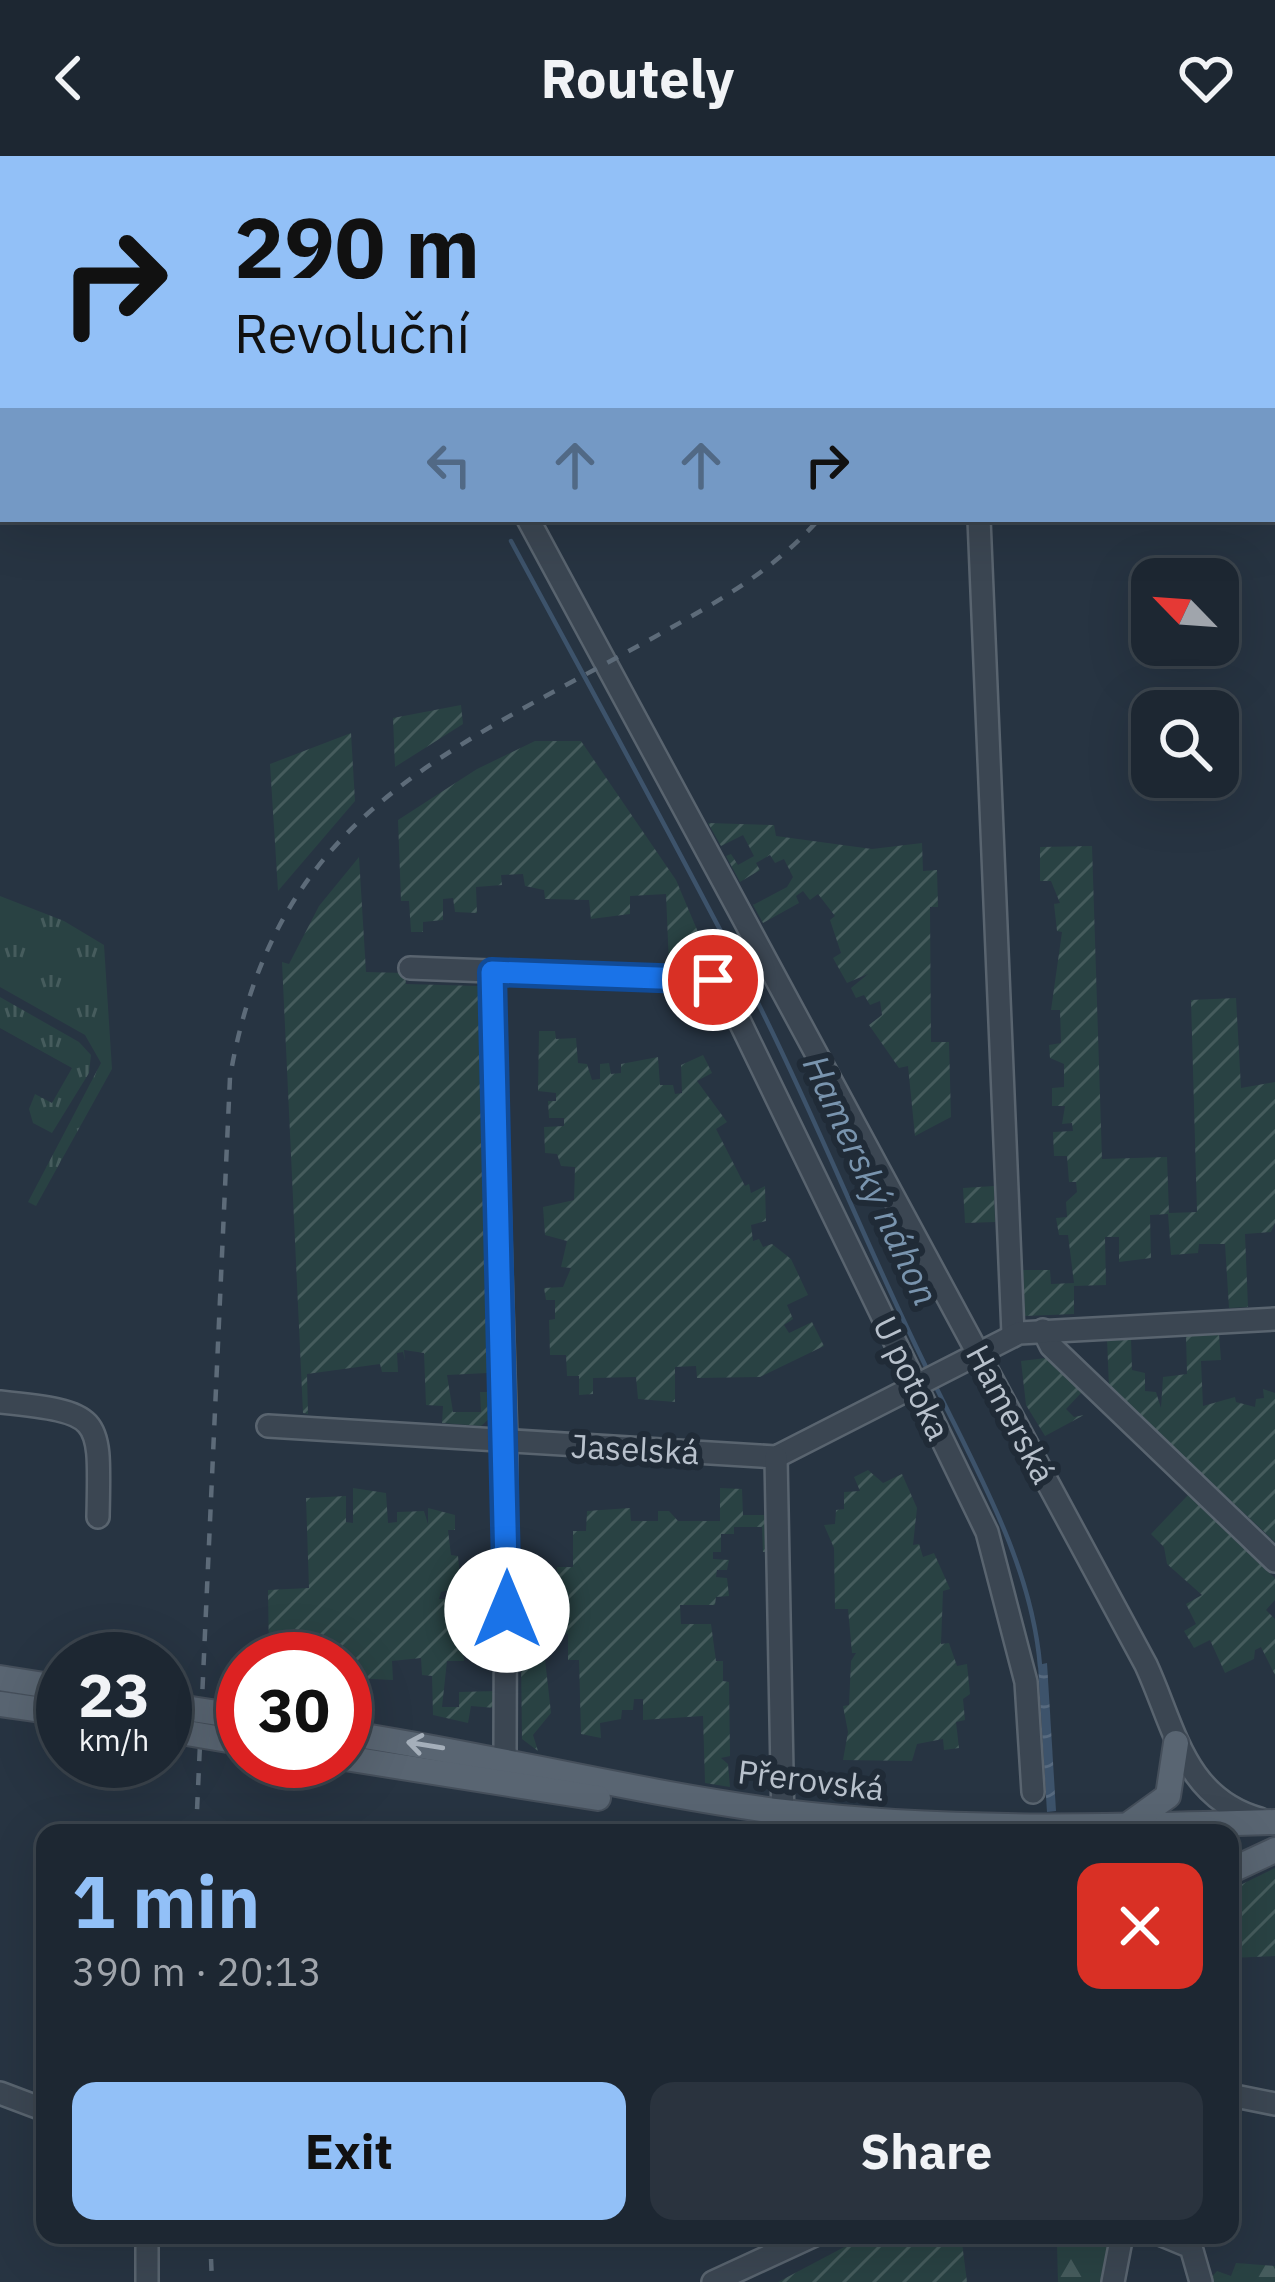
<!DOCTYPE html>
<meta charset="utf-8">
<style>
:root{--surface:#1d2732;--page:#2a333e;--text:#f1f3f6;--muted:#a0a5ac;--line:#3b444d;--accent:#92c0f7}
body{margin:0;font-family:"IBM Plex Sans",sans-serif;background:var(--page);color:var(--text);height:100vh;display:flex;flex-direction:column;font-size:45px;white-space:nowrap}
*{box-sizing:border-box;margin:0}
p{font-size:39px;color:var(--muted)}
.icon{flex:none;width:66px;height:66px;fill:none;stroke:currentColor;stroke-width:2;stroke-linecap:round;stroke-linejoin:round}
.map{position:relative;flex:1;overflow:hidden}
.side{position:absolute;left:36px;top:1668px;width:1203px;height:420px;display:flex;flex-direction:column;background:var(--surface);border-radius:24px;box-shadow:0 12px 48px #0002,0 0 0 3px var(--line)}
.side>*{flex:none}
.top-card{position:absolute;left:0px;top:0px;width:1275px;height:366px;box-shadow:0 12px 48px #0002,0 0 0 3px var(--line);background:#92c0f7;color:#111;overflow:hidden}
.needle{width:78px;rotate:295deg}
.buttons{position:absolute;left:1131px;top:402px;display:grid;gap:24px}
.buttons a{display:grid;place-items:center;width:108px;height:108px;border-radius:24px;background:var(--surface);box-shadow:0 12px 48px #0002,0 0 0 3px var(--line);font-size:60px}
.speed{position:absolute;left:36px;top:1476px;display:flex;gap:24px;font-size:60px;font-weight:700;text-align:center}
.speed>*{display:grid;place-content:center;width:156px;height:156px;border-radius:50%;background:var(--surface);box-shadow:0 12px 48px #0002,0 0 0 3px var(--line);line-height:1}
.speed small{font-size:30px;font-weight:400}
.speed .limit{border:18px solid #d22;background:#fff;color:#111}
.pin{position:absolute;display:grid;place-items:center;width:102px;height:102px;color:#fff;margin:-51px;border:6px solid #fff;border-radius:50%;box-shadow:0 3px 12px #0007}
.me{position:absolute;width:132px;margin:-66px;rotate:0deg;stroke-linejoin:round;filter:drop-shadow(0 0 9px #0008)}
.turn{display:flex;align-items:center;gap:42px;height:252px;padding:0 36px;font-size:54px}
.turn .icon{width:156px;height:156px;stroke-width:2.5}
.turn b{display:block;font-size:84px;line-height:102px}
.lanes{display:flex;align-items:center;height:114px;padding:0 36px;background:#0003;justify-content:center;gap:60px;direction:ltr}
.lanes .off{opacity:.35}
.round{display:grid;place-items:center;flex:none;width:126px;height:126px;border-radius:24px;background:var(--page)}
.summary{display:flex;align-items:center;justify-content:space-between;height:204px;padding:0 36px}
h1{font-size:72px;font-weight:700;line-height:90px;color:var(--accent)}
.action{display:flex;gap:24px;margin-top:auto;padding:24px 36px}
.action a{flex:1;height:138px;border-radius:24px;background:var(--accent);color:#111;font-size:48px;font-weight:700;line-height:138px;text-align:center}
.action a+a{background:var(--page);color:var(--text)}
header{display:flex;justify-content:space-between;align-items:center;height:156px;padding:0 36px;background:var(--surface);font-size:54px;font-weight:700}
.map>svg:first-child{display:block}
.grass{fill:url(#grass-tufts)}
.forest{fill:url(#forest-firs)}
.garden{fill:url(#garden-furrows)}
.water{fill:url(#water-waves)}
.lines{fill:none;stroke-linecap:round;stroke-linejoin:round}
.stream{stroke:#3d536b;stroke-width:4.5}
.minor-casing{stroke:#59646f;stroke-width:26}
.major-casing{stroke:#454f5b;stroke-width:28}
.minor{stroke:#3b4652;stroke-width:21}
.major{stroke:#596572;stroke-width:24}
.rail{stroke:#5d6b79;stroke-width:4.5;stroke-dasharray:12 12;stroke-linecap:butt}
.major-bridge-casing{stroke:#454f5b;stroke-width:28;stroke-linecap:butt}
.major-bridge{stroke:#596572;stroke-width:24}
.oneway{stroke:#a5afba}
.route-casing{stroke:#114b97;stroke-width:30}
.route{stroke:#1a73e8;stroke-width:21}
.labels{text-anchor:middle;stroke-width:12;stroke-linejoin:round;paint-order:stroke}
.street-label{font-size:33px;fill:#b8c1cc;stroke:#202b37}
.water-label{font-size:36px;font-style:italic;fill:#7994ae;stroke:#202b37}
</style>
<header><svg class="icon" aria-label="back" viewBox="0 0 24 24"><path d="M15 5l-7 7 7 7"/></svg>Routely<svg class="icon" aria-label="heart" viewBox="0 0 24 24"><path d="M12 20l-8-8c-3-5 5-10 8-4 3-6 11-1 8 4z"/></svg></header>
<div class="map">
<svg width="1275" height="2126" viewBox="0 0 1275 2126">
<defs>
<pattern id="grass-tufts" width="24" height="20" patternUnits="userSpaceOnUse" patternTransform="scale(3)"><rect width="24" height="20" fill="#294243"/><path d="M3 7l-1-3M5 7V3M7 7l1-3M15 17l-1-3M17 17v-4M19 17l1-3" fill="none" stroke="#465c5d"/></pattern>
<pattern id="forest-firs" width="22" height="20" patternUnits="userSpaceOnUse" patternTransform="scale(3)"><rect width="22" height="20" fill="#294243"/><path d="M5 1l3.5 6h-7zM16 11l3.5 6h-7z" fill="#465c5d"/></pattern>
<pattern id="garden-furrows" width="10" height="10" patternUnits="userSpaceOnUse" patternTransform="scale(3)"><rect width="10" height="10" fill="#294243"/><path d="M-1 1l2-2M0 10L10 0M9 11l2-2" fill="none" stroke="#465c5d"/></pattern>
<pattern id="water-waves" width="16" height="10" patternUnits="userSpaceOnUse" patternTransform="scale(3)"><rect width="16" height="10" fill="#3d536b"/><path d="M0 5q4-4 8 0t8 0" fill="none" stroke="#576a7f"/></pattern>
</defs>
<rect width="100%" height="100%" fill="#273442"/>
<g class="grass">
<path d="M0 740 64 765 104 789 112 913 36 1050 28 1046 101 907 85 879 0 831Z"/>
<path d="M0 841 79 886 91 899 89 917 52 977 33 967 29 953 35 938 52 947 72 912 0 872Z"/>
</g>
<g class="forest">
<path d="M1088 2079H1113L1105 2126H1058L1057 2088Z"/>
<path d="M1236 2107 1275 2110V2126H1207L1217 2115 1231 2120Z"/>
</g>
<g class="garden">
<path d="M461 549 463 568 395 611 393 562Z"/>
<path d="M351 577 355 645 278 735 270 608Z"/>
<path d="M535 585H581L676 724 712 809H669L666 738 630 740V758L591 763 589 744 545 743 544 734 525 730 523 718 501 719 502 729 476 731 477 757 455 756 453 742 443 743V764L423 766V776H411L409 745H401L398 664 477 613Z"/>
<path d="M708 667 774 669 776 680 872 693 922 687 923 715 937 714 938 751H930L931 886H949L951 961 915 980 908 910 899 912 869 869 882 859 880 845 870 849 864 839 856 842 851 832 868 818 847 827 833 802 841 797 830 764 835 760 818 738 810 744 803 735 796 740 799 747 763 767 753 749 787 731 793 721 784 703 775 707 770 699 756 707 760 714 740 726 726 700 731 698 738 709 754 700 743 679 721 690Z"/>
<path d="M1092 690 1102 1003 1167 1001 1169 1057 1197 1056 1191 844 1236 842 1241 932 1275 926V1067L1271 1076 1245 1078 1248 1151 1229 1152 1225 1088H1199L1198 1097 1171 1099 1168 1058 1150 1059 1151 1102 1119 1106V1081H1105L1106 1129 1074 1130V1158L1025 1160 1023 1114H1050L1051 1128 1074 1127 1068 1079H1059L1056 1062 1067 1061 1066 1046 1077 1036 1076 1026H1069L1067 1000H1054L1053 976 1073 975 1072 967 1062 968 1065 950H1052V932L1064 931V908L1050 902 1049 889 1061 887 1060 854H1051L1062 776 1057 775 1054 748 1060 747 1051 725H1040V691Z"/>
<path d="M359 701 366 816 405 817 406 828 479 830 488 1217 447 1219 453 1256H481L480 1236H489L490 1262 481 1270 442 1267 443 1250 426 1249 424 1197 404 1194 405 1205 403 1196 397 1197 398 1216H382L380 1208 307 1218 308 1258 303 1257 282 806 289 808 319 750Z"/>
<path d="M539 875H555L556 883 576 882 578 907 587 908 592 924 600 923V908L609 907 611 918 621 917V908L658 901 660 929H673L675 938 682 937 681 909 703 899 712 917 697 925 727 966 716 973 745 1030 749 1028 751 1037 765 1030 766 1065 751 1069 753 1085 759 1083 763 1091 772 1088 791 1103 808 1139 787 1149 793 1163 784 1169 789 1177 812 1166 824 1190 760 1221 697 1222 696 1210 675 1211V1246L638 1243 636 1221 593 1222V1238L579 1239V1220H567L566 1199H550L549 1164 555 1163V1144H546L544 1132 563 1131 571 1112 561 1111 567 1085 545 1079 543 1051 574 1044 575 1011 561 1010 557 998 545 997 544 971 564 970V962H549L548 945H556V937L538 935Z"/>
<path d="M994 1030 995 1066 965 1067 963 1032Z"/>
<path d="M1219 1178 1221 1204 1201 1205 1203 1250 1235 1241 1236 1246 1255 1251 1256 1243 1264 1242 1263 1233 1275 1237V1386L1109 1231 1107 1183 1131 1182 1132 1214 1145 1217V1235L1156 1236 1161 1252 1163 1221 1187 1218 1186 1180Z"/>
<path d="M1046 1202 1082 1236 1066 1253 1074 1261 1084 1259 1045 1280 1026 1249 1021 1205Z"/>
<path d="M868 1314 883 1327 902 1318 917 1352 913 1389 919 1388 923 1401 934 1397 950 1433 943 1435 941 1488 949 1487 957 1510 967 1508 970 1538 963 1543 965 1564 956 1566 959 1592 944 1594 943 1583 917 1588 912 1605 843 1604 848 1576 843 1550 849 1549 851 1505 856 1497H852L848 1453H835L834 1392 824 1369 835 1368 836 1354 844 1353V1336L860 1335 854 1321Z"/>
<path d="M353 1332 386 1337 388 1367 397 1366V1356L424 1355 428 1368V1352L455 1359V1374H448L451 1399 458 1400 461 1431 441 1436 439 1443H459V1468L449 1473 452 1481H462L464 1505H447L442 1551H459V1536L495 1535V1552L471 1550 468 1567 433 1559 432 1520 422 1519 421 1502 392 1505 393 1524 352 1522V1540L345 1538V1503L306 1500 305 1489 291 1493V1503H269L268 1434 309 1432 306 1342 346 1340V1366L353 1367Z"/>
<path d="M720 1332 742 1333 743 1359H767L768 1396H763L762 1371H734V1378H721V1396H713V1403L729 1404 727 1414H717L716 1421 727 1422 729 1440 716 1441 715 1449H680L681 1468H711L716 1505H723V1525L729 1526 730 1600 721 1602 728 1608 730 1631 705 1627 703 1560 643 1564V1543H634L633 1554H622L621 1563 600 1567 601 1582 581 1578 579 1504H568V1478L558 1477 557 1411H573V1375H586L587 1355 630 1352 631 1365H658V1355H669L678 1365H720Z"/>
<path d="M1188 1339 1275 1422V1444L1266 1454 1275 1463V1519L1261 1491 1255 1494 1254 1503 1225 1517 1210 1484 1194 1492 1184 1475 1196 1468 1186 1448 1202 1439 1167 1408 1164 1391 1151 1378Z"/>
<path d="M521 1503H545L551 1557 533 1579 538 1595 522 1583Z"/>
<path d="M1275 1712V1800L1230 1802V1734Z"/>
<path d="M867 2079H961L967 2126H778Z"/>
</g>
<path class="water" d="M1047 1507 1056 1655 1047 1656 1038 1509Z"/>
<g class="lines">
<g class="stream">
<path d="M511 385C593 537 677 689 756 843 818 966 867 1092 928 1215"/>
<path d="M936 1231C979 1319 1032 1411 1040 1510"/>
</g>
<g class="minor-casing">
<g id="minor">
<path d="M365 0 366 3"/>
<path d="M979 3V0"/>
<path d="M528 363 1146 1509C1175 1572 1184 1642 1260 1663"/>
<path d="M979 363 1013 1178"/>
<path d="M410 812 707 823 722 829 987 1376 1026 1526 1033 1636"/>
<path d="M492 816 506 1285 505 1604"/>
<path d="M1043 1174 1051 1190 1275 1405"/>
<path d="M0 1246C104 1257 100 1259 98 1361"/>
<path d="M268 1270 776 1301 1019 1177 1275 1163"/>
<path d="M776 1301 783 1669"/>
<path d="M0 1937 45 1954"/>
<path d="M1230 1939 1275 1948"/>
<path d="M1162 2079 1191 2091 1201 2126"/>
<path d="M147 2126V2079"/>
<path d="M713 2126 815 2079"/>
<path d="M1113 2126 1122 2079"/>
</g>
</g>
<g class="major-casing">
<g id="major">
<path d="M0 1522 63 1532"/>
<path d="M0 1548 63 1557"/>
<path d="M345 1577C492 1599 636 1637 784 1656 947 1676 1111 1671 1275 1666"/>
<path d="M345 1602 598 1642"/>
<path d="M1132 1666 1168 1640 1176 1587"/>
<path d="M1230 1715 1275 1694"/>
</g>
</g>
<use href="#minor" class="minor"/>
<use href="#major" class="major"/>
<g class="rail">
<path d="M938 3V0"/>
<path d="M196 1677 230 921C275 661 441 599 649 484 710 450 772 417 819 363"/>
<path d="M210 2079 212 2126"/>
</g>
<g class="major-bridge-casing">
<g id="major-bridge">
<path d="M172 1550 231 1559"/>
<path d="M169 1574 228 1584"/>
</g>
</g>
<use href="#major-bridge" class="major-bridge"/>
</g>
<defs><path id="oneway-shaft" d="M-6 0H5M1.5-3L5.5 0L1.5 3" fill="none" stroke-width="1.6" stroke-linecap="round" stroke-linejoin="round" transform="scale(3)"/></defs>
<use class="oneway" href="#oneway-shaft" transform="translate(425 1589) rotate(-171)"/>
<g class="lines">
<g class="route-casing">
<path id="route" d="M507 1454 492 816 713 824"/>
</g>
<use href="#route" class="route"/>
</g>
<g class="labels">
<g class="street-label">
<text transform="translate(912 1222) rotate(64)" y="12">U potoka</text>
<text transform="translate(1011 1258) rotate(62)" y="12">Hamerská</text>
<text transform="translate(635 1293) rotate(3)" y="12">Jaselská</text>
<text transform="translate(811 1624) rotate(7)" y="12">Přerovská</text>
</g>
<g class="water-label">
<text transform="translate(871 1024) rotate(65)" y="13">Hamerský náhon</text>
</g>
</g>
</svg>
<div class="buttons">
<a><svg class="needle" viewBox="-14 -14 28 28"><path d="M0-13l5 13h-10z" fill="#e53935"/><path d="M0 13l5-13h-10z" fill="#a0a5ac"/></svg></a>
<a><svg class="icon" aria-label="search" viewBox="0 0 24 24"><circle cx="10" cy="10" r="6"/><path d="M15 15l6 6"/></svg></a>
</div>
<div class="speed"><div>23<small>km/h</small></div><div class="limit">30</div></div>
<div class="pin" style="left:713px;top:824px;background:#d93025"><svg class="icon" aria-label="arrive" viewBox="0 0 24 24"><path d="M6 21V4h12l-3 4 3 4H6"/></svg></div>
<svg class="me" style="left:507px;top:1454px" viewBox="-20 -20 40 40"><circle r="19" fill="#fff"/><path d="M0-13L10 11 0 6-10 11z" fill="#1a73e8"/></svg>
<div class="top-card">
<div class="turn"><svg class="icon" aria-label="right" viewBox="0 0 24 24"><path d="M7 20v-9h11M14 6l5 5-5 5"/></svg><div><b>290 m</b>Revoluční</div></div>
<div class="lanes"><svg class="icon off" aria-label="left" viewBox="0 0 24 24"><path d="M17 20v-9H6M10 6l-5 5 5 5"/></svg><svg class="icon off" aria-label="ahead" viewBox="0 0 24 24"><path d="M12 20V5M6 11l6-6 6 6"/></svg><svg class="icon off" aria-label="ahead" viewBox="0 0 24 24"><path d="M12 20V5M6 11l6-6 6 6"/></svg><svg class="icon" aria-label="right" viewBox="0 0 24 24"><path d="M7 20v-9h11M14 6l5 5-5 5"/></svg></div>
</div>
<section class="side">
<div class="summary"><div><h1>1 min</h1><p>390 m · 20:13</p></div><a class="round" style="background:#d93025;color:#fff"><svg class="icon" aria-label="close" viewBox="0 0 24 24"><path d="M6 6l12 12M18 6L6 18"/></svg></a></div>
<div class="action"><a>Exit</a><a>Share</a></div>
</section>
</div>
